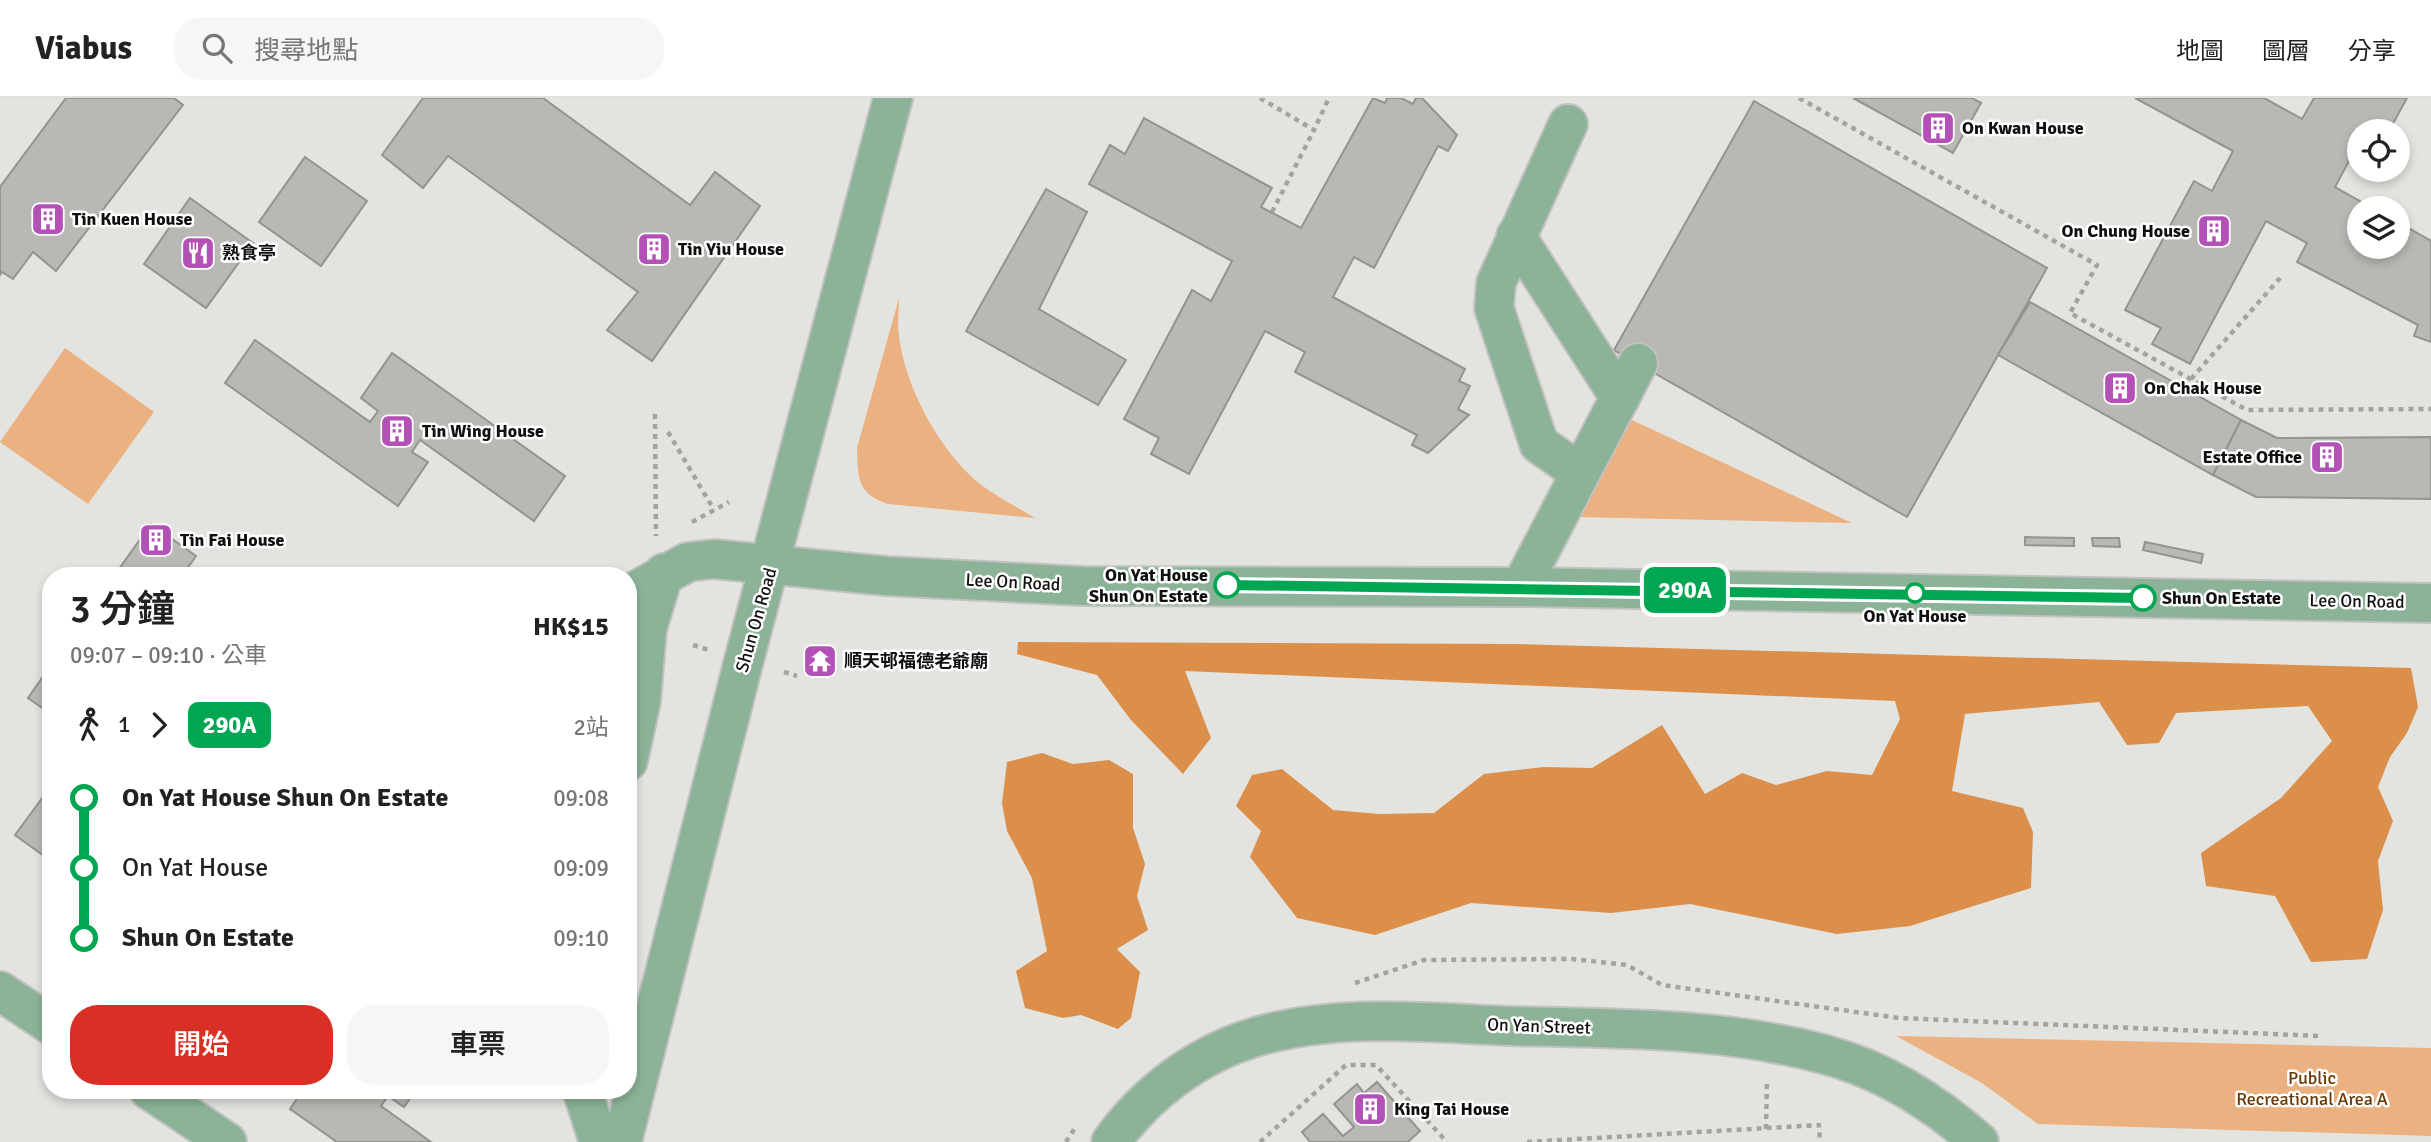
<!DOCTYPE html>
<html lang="zh-TW">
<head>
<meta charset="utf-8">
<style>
	body { margin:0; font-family:Signika,"Noto Sans TC",sans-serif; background:#f6f6f6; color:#222; height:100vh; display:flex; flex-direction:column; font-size:26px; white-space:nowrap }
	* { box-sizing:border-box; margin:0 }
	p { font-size:23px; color:#767676 }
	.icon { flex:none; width:38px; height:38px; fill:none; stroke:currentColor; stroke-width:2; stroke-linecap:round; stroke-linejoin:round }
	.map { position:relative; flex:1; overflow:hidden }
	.sheet { position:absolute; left:42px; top:469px; width:595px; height:532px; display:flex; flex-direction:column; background:#fff; border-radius:28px; box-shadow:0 4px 10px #0003 }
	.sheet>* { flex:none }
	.badge { padding:0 14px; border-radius:10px; font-size:24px; line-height:46px }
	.buttons { position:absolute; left:2347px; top:21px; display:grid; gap:14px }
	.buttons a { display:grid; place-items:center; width:63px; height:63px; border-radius:50%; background:#fff; box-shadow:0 4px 10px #0003; font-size:35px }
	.map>.badge { position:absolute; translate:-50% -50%; box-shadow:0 0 0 4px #fff }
	.legs { display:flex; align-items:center; gap:10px; height:77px; padding:0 28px; font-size:23px }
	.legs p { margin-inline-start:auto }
	.head { display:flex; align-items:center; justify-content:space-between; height:119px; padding:0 28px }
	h1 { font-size:38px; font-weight:600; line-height:52px }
	.action { display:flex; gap:14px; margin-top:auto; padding:14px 28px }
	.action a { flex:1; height:80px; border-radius:28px; background:#d93025; color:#fff; font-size:28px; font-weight:600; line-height:80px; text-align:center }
	.action a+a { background:#f6f6f6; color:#222 }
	ul { padding:0 28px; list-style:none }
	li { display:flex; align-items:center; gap:24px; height:70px; font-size:26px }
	li i { display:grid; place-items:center; width:10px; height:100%; margin:0 9px; background:currentColor }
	li i::after { content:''; width:18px; height:18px; margin:-9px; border:5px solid; border-radius:50%; background:#fff }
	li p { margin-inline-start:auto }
	li:first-child i { background:linear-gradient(#0000 50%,currentColor 0) }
	li:last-child i { background:linear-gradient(currentColor 50%,#0000 0) }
	header { display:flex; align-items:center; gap:42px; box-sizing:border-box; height:98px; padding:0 35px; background:#fff; border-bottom:2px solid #e0e0e0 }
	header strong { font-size:33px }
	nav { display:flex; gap:38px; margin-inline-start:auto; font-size:24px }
	.search { width:490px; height:63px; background:#f6f6f6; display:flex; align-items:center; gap:18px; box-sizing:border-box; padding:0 24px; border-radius:28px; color:#767676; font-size:26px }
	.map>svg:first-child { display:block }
	.green { fill:#ebb180 }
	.forest { fill:#db8f4a }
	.building { fill:#b9b8b4; stroke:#959390; stroke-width:2 }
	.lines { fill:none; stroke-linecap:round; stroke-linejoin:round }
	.minor-casing { stroke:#c1c2bf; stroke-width:42 }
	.path { stroke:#a3a4a1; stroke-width:4.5; stroke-dasharray:5 5; stroke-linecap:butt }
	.minor { stroke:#8cb398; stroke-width:38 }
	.line-1-casing { stroke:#fff; stroke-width:16 }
	.line-1 { stroke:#00a651; stroke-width:10 }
	.stop-1-dot { fill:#fff; stroke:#00a651; stroke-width:3.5 }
	.labels { text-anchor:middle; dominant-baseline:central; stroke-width:5; stroke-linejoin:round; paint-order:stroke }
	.poi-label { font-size:18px; font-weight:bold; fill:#10100f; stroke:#fff; text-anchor:start }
	.stop-label { font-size:18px; font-weight:bold; fill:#10100f; stroke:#fff; text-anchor:end }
	.street-label { font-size:18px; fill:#10100f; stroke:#fff }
	.park-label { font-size:18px; fill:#6a3800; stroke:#fff }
</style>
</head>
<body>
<header>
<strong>Viabus</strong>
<div class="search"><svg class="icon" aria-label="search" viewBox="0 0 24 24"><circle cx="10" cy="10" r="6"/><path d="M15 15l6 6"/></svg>搜尋地點</div>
<nav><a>地圖</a><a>圖層</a><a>分享</a></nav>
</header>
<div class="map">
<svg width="2431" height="1044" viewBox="0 0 2431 1044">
	<rect width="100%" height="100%" fill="#e3e4e0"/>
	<g class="green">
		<path d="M 899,200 C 899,213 897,226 899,238 C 905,289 940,354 980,386 C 997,399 1017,409 1035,420 L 888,406 C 857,396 858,380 857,350 Z"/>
		<polygon points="65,250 154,314 88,406 0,344"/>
		<polygon points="1632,322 1852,425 1578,419"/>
		<polygon points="1896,938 2431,950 2431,1038 2038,1026 1982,985"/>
	</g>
	<g class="forest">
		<polygon points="1018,544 1513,546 2411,570 2418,609 2407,635 2390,659 2378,689 2393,723 2378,763 2383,812 2367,861 2311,864 2275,798 2206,788 2201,755 2281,700 2332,643 2308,608 2176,615 2159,645 2127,647 2099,604 1965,616 1952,693 2023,710 2033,734 2031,790 1910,828 1837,836 1690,806 1611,815 1471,805 1375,837 1297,820 1250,759 1261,733 1236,708 1252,677 1282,671 1333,712 1380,716 1434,715 1484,676 1544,669 1592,670 1662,627 1705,696 1742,675 1776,687 1827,673 1872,677 1900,621 1895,603 1185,573 1211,640 1183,676 1131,622 1097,577 1017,556"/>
		<polygon points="1042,655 1073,666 1109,662 1133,676 1133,730 1145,766 1137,798 1148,832 1117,851 1140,874 1131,920 1118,931 1081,917 1063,920 1025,910 1016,873 1047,853 1032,780 1007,733 1002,705 1007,664"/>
	</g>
	<g class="building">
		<polygon points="66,0 174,0 183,7 56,173 33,154 13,181 2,174 0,177 0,89"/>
		<polygon points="423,0 543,0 690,107 715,74 760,108 652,263 607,232 638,194 448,58 423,90 382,57"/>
		<polygon points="1373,0 1385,5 1387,0 1401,0 1413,6 1416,0 1422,0 1457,37 1448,53 1438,48 1374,170 1354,159 1333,199 1465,271 1459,283 1470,288 1458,311 1469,317 1428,355 1412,347 1417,337 1295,274 1305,254 1265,233 1189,376 1151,356 1159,340 1124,321 1192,192 1211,203 1232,163 1089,86 1110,47 1125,56 1144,20 1272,90 1261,109 1301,130"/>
		<polygon points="1853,0 1972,0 1981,5 1953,55"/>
		<polygon points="2135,0 2264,0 2302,21 2314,0 2407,0 2389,33 2359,33 2359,52 2356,50 2335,89 2372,110 2359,110 2359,149 2398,149 2398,124 2431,143 2431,244 2414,238 2418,227 2297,164 2307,145 2266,123 2190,266 2152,246 2161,230 2125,212 2194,83 2212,93 2233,53"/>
		<polygon points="1754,3 2047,170 1907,419 1614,252"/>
		<polygon points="305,59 367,103 321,168 259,124"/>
		<polygon points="1046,91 1087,114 1039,211 1126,262 1098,307 966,233"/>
		<polygon points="190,100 253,145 206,210 144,166"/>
		<polygon points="2030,204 2241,322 2213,377 1998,257"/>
		<polygon points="255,242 370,324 378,313 361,300 392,255 565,378 534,423 420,342 412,354 428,364 398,408 225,285"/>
		<polygon points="2241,322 2277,340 2431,339 2431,401 2256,399 2213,377"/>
		<polygon points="151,426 196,458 182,478 114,478"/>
		<polygon points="2025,439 2074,440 2074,448 2025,447"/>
		<polygon points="2092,440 2119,440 2120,449 2093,448"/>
		<polygon points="2145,444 2203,456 2201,465 2143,452"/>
		<polygon points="51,567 51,616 28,600"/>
		<polygon points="51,688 51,763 15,737"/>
		<polygon points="1377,984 1420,1033 1408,1044 1310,1044 1302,1034 1323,1016 1343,1038 1354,1029 1334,1006 1357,986 1364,995"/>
		<polygon points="303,992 416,992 404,1009 388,998 381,1008 431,1044 337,1044 290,1011"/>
	</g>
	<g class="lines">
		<g class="minor-casing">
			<g id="minor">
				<polyline points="1568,26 1496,185 1494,210 1539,346 1579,374"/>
				<polyline points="1516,138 1620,300"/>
				<polyline points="1521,489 1638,265"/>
				<polyline points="628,497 688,464 714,461 886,478 1082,488 1521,489 2431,505"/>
				<polyline points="628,663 641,603 647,531 664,475"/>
				<polyline points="0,893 51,927"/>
				<polyline points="149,992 227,1044"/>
				<polyline points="582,992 599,1044"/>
				<polyline points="622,1044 744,562 893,0"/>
				<path d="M 1111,1044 C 1147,994 1199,955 1259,938 C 1341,915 1428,925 1512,928 C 1616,931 1722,929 1823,956 C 1881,971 1934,1004 1979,1044"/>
			</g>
		</g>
		<g class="path">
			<polyline points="1260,0 1314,32 1329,0"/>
			<polyline points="1799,0 2097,167 2070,215 2247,312 2431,311"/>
			<polyline points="1272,114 1314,32"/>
			<polyline points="2191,281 2280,180"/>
			<polyline points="655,316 656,438"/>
			<polyline points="668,334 714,412"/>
			<polyline points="692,424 729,404"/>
			<polyline points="693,547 709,552"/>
			<polyline points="784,574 797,578"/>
			<polyline points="1355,885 1424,862 1572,861 1627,867 1662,887 1899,920 2320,938"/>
			<polyline points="1766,1031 1767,982"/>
			<polyline points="1066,1044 1075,1030"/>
			<polyline points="1260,1044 1346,967 1376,967 1447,1044"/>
			<polyline points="1527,1044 1819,1027 1820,1044"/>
		</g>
		<use href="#minor" class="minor"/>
	</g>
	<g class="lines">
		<g class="line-1-casing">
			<polyline id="line-1" points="1227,487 2143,500"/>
		</g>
		<use href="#line-1" class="line-1"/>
	</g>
	<defs>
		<g id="building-square" transform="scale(1.75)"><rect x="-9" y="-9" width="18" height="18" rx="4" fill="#b451b7" stroke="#fff"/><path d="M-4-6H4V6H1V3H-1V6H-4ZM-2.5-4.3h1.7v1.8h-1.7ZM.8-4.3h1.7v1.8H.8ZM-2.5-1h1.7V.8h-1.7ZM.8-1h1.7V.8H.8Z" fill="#fff"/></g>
		<g id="restaurant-square" transform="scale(1.75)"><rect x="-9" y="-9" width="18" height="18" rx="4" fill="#b451b7" stroke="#fff"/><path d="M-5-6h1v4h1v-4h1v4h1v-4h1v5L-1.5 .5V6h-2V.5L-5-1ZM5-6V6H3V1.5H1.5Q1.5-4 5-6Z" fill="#fff"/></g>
		<g id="temple-square" transform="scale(1.75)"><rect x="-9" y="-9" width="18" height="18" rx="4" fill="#b451b7" stroke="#fff"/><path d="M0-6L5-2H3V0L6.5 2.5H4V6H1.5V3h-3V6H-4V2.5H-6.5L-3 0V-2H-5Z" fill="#fff"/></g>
	</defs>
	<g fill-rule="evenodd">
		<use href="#building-square" x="1938" y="30"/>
		<use href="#building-square" x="48" y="121"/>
		<use href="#building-square" x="2214" y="133"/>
		<use href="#building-square" x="654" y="151"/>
		<use href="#restaurant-square" x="198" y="155"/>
		<use href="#building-square" x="2120" y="290"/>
		<use href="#building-square" x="397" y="333"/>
		<use href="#building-square" x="2327" y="359"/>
		<use href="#building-square" x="156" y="442"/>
		<use href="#temple-square" x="820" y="563"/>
		<use href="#building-square" x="1370" y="1011"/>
	</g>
	<g class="stop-1-dot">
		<circle cx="1227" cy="487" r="12"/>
		<circle cx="1915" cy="495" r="9"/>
		<circle cx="2143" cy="500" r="12"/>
	</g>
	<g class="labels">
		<g class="poi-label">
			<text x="1962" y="30">On Kwan House</text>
			<text x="72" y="121">Tin Kuen House</text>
			<text x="2190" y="133" text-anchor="end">On Chung House</text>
			<text x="678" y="151">Tin Yiu House</text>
			<text x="222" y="155">熟食亭</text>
			<text x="2144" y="290">On Chak House</text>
			<text x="422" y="333">Tin Wing House</text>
			<text x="2302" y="359" text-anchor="end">Estate Office</text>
			<text x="180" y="442">Tin Fai House</text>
			<text x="844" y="563">順天邨福德老爺廟</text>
			<text x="1394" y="1011">King Tai House</text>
		</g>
		<g class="stop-label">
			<text x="1208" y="477">On Yat House<tspan x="1208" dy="21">Shun On Estate</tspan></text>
			<text x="2162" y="500" text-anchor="start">Shun On Estate</text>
			<text x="1915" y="518" text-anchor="middle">On Yat House</text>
		</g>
		<g class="street-label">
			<text transform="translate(1013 484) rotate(3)">Lee On Road</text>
			<text transform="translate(2357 503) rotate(1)">Lee On Road</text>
			<text transform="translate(756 522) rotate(-74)">Shun On Road</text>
			<text transform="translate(1539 928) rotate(2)">On Yan Street</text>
		</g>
		<g class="park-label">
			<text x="2312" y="980">Public<tspan x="2312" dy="21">Recreational Area A</tspan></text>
		</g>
	</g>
</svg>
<div class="buttons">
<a><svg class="icon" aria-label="locate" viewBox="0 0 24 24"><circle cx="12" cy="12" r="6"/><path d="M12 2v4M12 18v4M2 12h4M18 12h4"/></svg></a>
<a><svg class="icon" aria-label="layers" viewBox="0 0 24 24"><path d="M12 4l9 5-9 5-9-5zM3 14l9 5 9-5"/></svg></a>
</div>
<b class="badge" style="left:1685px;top:492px;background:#00a651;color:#fff">290A</b>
<section class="sheet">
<div class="head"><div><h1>3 分鐘</h1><p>09:07 – 09:10 · 公車</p></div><b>HK$15</b></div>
<div class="legs"><svg class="icon" aria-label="walk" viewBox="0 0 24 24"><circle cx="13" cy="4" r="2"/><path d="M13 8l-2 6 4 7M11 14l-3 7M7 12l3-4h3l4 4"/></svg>1<svg class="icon" aria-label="forward" viewBox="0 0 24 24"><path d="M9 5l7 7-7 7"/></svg><b class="badge" style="background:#00a651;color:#fff">290A</b><p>2站</p></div>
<ul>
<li><i style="color:#00a651"></i><b>On Yat House Shun On Estate</b><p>09:08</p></li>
<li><i style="color:#00a651"></i><span>On Yat House</span><p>09:09</p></li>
<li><i style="color:#00a651"></i><b>Shun On Estate</b><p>09:10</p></li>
</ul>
<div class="action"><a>開始</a><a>車票</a></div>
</section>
</div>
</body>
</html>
